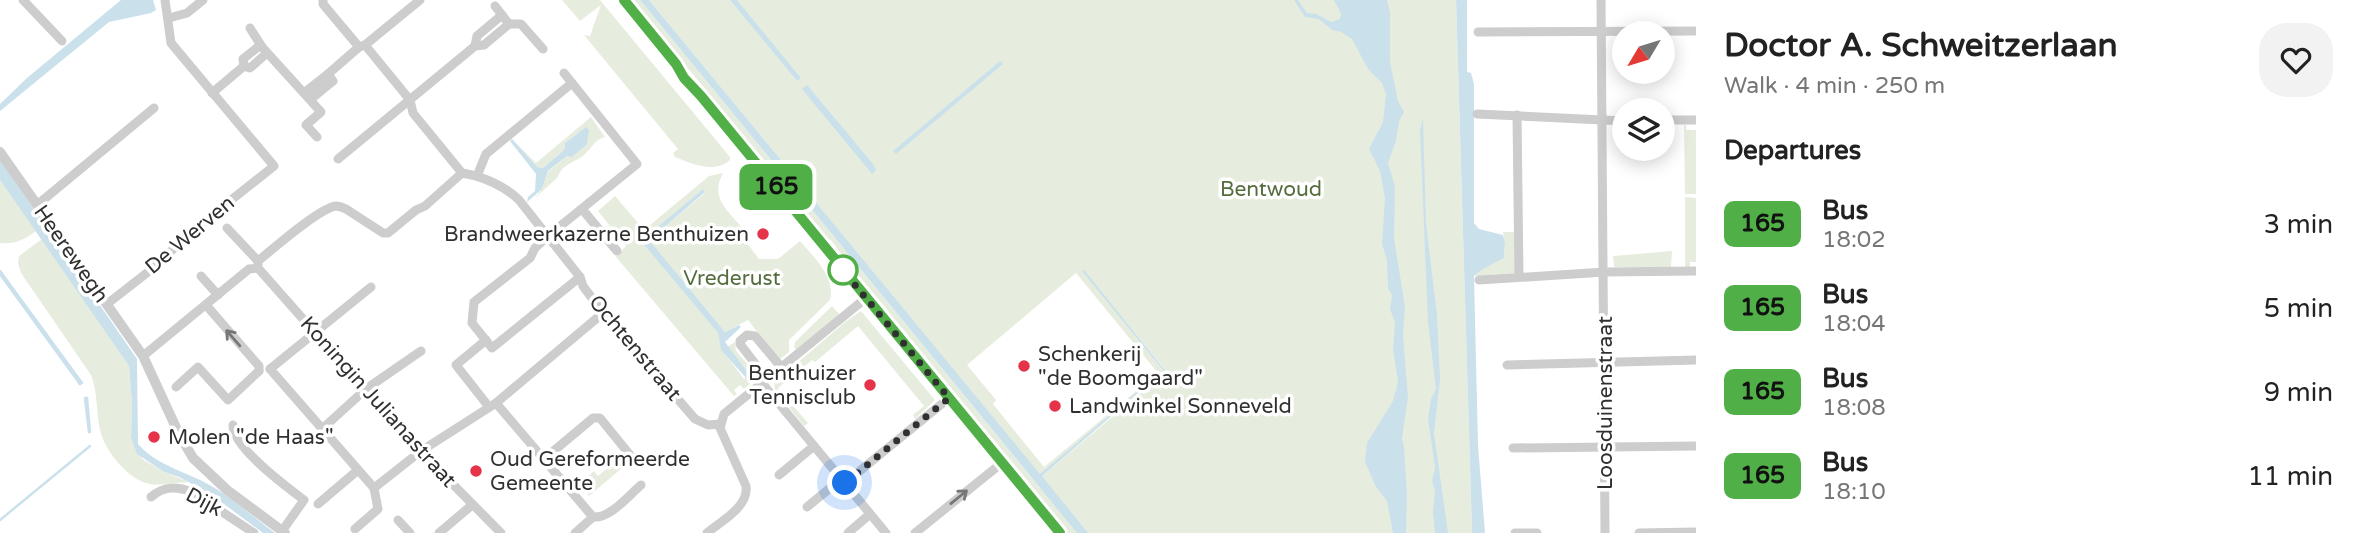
<!DOCTYPE html>
<html lang="en">
<head>
<meta charset="utf-8">
<style>
	body { margin:0; font-family:"Varela Round",sans-serif; background:#f2f2f2; color:#222; height:100vh; display:flex; flex-direction:column; font-size:26px; white-space:nowrap }
	* { box-sizing:border-box; margin:0 }
	p { font-size:23px; color:#767676 }
	.icon { flex:none; width:38px; height:38px; fill:none; stroke:currentColor; stroke-width:2; stroke-linecap:round; stroke-linejoin:round }
	.map { position:relative; flex:1; overflow:hidden }
	.side { display:flex; flex-direction:column; background:#fff; width:665px }
	.side>* { flex:none }
	.badge { padding:0 14px; border-radius:10px; font-size:24px; line-height:46px }
	.needle { width:46px; rotate:232deg }
	.fabs { position:absolute; left:1612px; top:21px; display:grid; gap:14px }
	.fabs a { display:grid; place-items:center; width:63px; height:63px; border-radius:50%; background:#fff; box-shadow:0 4px 18px #0003; font-size:35px }
	.you { position:absolute; width:35px; height:35px; margin:-18px; border:5px solid #fff; border-radius:50%; background:#1a73e8; box-shadow:0 0 0 10px #1a73e833 }
	.map>.badge { position:absolute; translate:-50% -50%; box-shadow:0 0 0 4px #fff }
	h2 { padding:0 28px; font-size:26px; line-height:63px }
	.round { display:grid; place-items:center; flex:none; width:74px; height:74px; border-radius:28px; background:#f2f2f2 }
	.summary { display:flex; align-items:center; justify-content:space-between; height:119px; padding:0 28px }
	h1 { font-size:33px; font-weight:700; line-height:52px }
	ul { padding:0; list-style:none }
	li { display:flex; align-items:center; gap:21px; height:84px; padding:0 28px }
	li div { flex:1 }
	li b { display:block; font-size:26px }
	li em { font-style:normal }
	li .badge { min-width:77px; font-weight:700; text-align:center }
	main { display:flex; flex:1; min-height:0 }
	.map>svg:first-child { display:block }
	.green { fill:#e7edde; fill-rule:evenodd }
	.water { fill:#cae1ec }
	.lines { fill:none; stroke-linecap:round; stroke-linejoin:round }
	.stream { stroke:#cae1ec; stroke-width:2.5 }
	.minor { stroke:#cdcdcd; stroke-width:9 }
	.tertiary { stroke:#cdcdcd; stroke-width:10 }
	.secondary { stroke:#bababa; stroke-width:12 }
	.oneway { stroke:#777 }
	.line-casing { stroke:#fff; stroke-width:16 }
	.line { stroke:#50af46; stroke-width:10 }
	.walk { stroke:#303030; stroke-width:7; stroke-dasharray:0 12.6 }
	.poi-dot { fill:#e5344a; stroke:#fff; stroke-width:2.5 }
	.stop-dot { fill:#fff; stroke:#50af46; stroke-width:3.5 }
	.labels { text-anchor:middle; dominant-baseline:central; stroke-width:7; stroke-linejoin:round; paint-order:stroke }
	.park-label { font-size:21px; fill:#556c3d; stroke:#fff }
	.poi-label { font-size:21px; fill:#303030; stroke:#fff; text-anchor:start }
	.street-label { font-size:21px; fill:#303030; stroke:#fff }
</style>
</head>
<body>
<main>
<div class="map">
<svg width="1696" height="533" viewBox="0 0 1696 533">
	<rect width="100%" height="100%" fill="#fff"/>
	<g class="green">
		<path d="M 562,0 L 600,0 L 730,157 L 730,160 C 714,174 693,164 675,157 L 673,153 L 678,149 L 584,35 L 590,36 L 601,5 L 580,21 Z"/>
		<path d="M 630,0 L 640,0 L 1040,488 L 1042,476 L 1163,374 L 1164,368 L 1083,270 L 1163,370 L 1040,475 L 649,0 L 1456,0 L 1472,533 L 1065,533 L 862,283 L 831,240 L 826,243 L 696,78 ZM 1076,273 L 1158,373 L 1044,467 L 993,404 L 996,400 L 967,365 Z"/>
		<path d="M 591,117 L 605,137 C 594,140 592,148 584,155 C 574,163 562,164 558,177 L 534,199 L 542,189 L 548,172 L 567,156 L 586,127 L 565,143 L 564,150 L 543,168 L 537,167 L 512,139 L 536,163 Z"/>
		<polygon points="1684,125 1686,125 1686,130 1696,130 1696,194 1685,194"/>
		<path d="M 723,173 C 709,199 729,211 744,230 L 740,234 L 759,259 L 778,259 L 800,241 C 814,257 836,278 830,300 L 789,340 L 789,352 L 779,360 L 748,320 L 725,332 L 648,240 L 705,193 L 703,189 L 642,241 L 718,333 L 722,350 L 744,379 L 748,373 L 727,347 L 735,342 L 736,351 L 756,374 L 756,379 L 744,389 L 740,385 L 734,390 L 737,394 L 734,396 L 616,257 L 626,246 L 598,211 L 615,196 L 644,230 L 709,176 Z"/>
		<path d="M 0,180 L 36,231 C 24,240 16,244 0,243 Z"/>
		<polygon points="1685,197 1696,198 1696,262 1690,262 1690,268 1685,268"/>
		<polygon points="1503,232 1515,232 1515,273 1474,276 1480,270 1504,258 1505,242"/>
		<path d="M 42,239 L 129,366 L 132,405 L 131,437 L 142,459 L 164,472 L 189,482 C 176,482 163,486 150,484 C 129,481 104,450 100,430 C 96,411 98,393 91,375 L 21,273 L 18,263 L 19,256 Z"/>
		<polygon points="1672,251 1671,267 1614,267 1613,256"/>
		<polygon points="832,306 839,314 797,351 794,347 795,342"/>
		<polygon points="861,311 935,400 915,419 913,415 924,406 858,326 815,362 812,360 778,388 808,423 804,426 775,390 774,383 780,377 783,379 789,374 788,371 845,322"/>
		<polygon points="613,452 624,465 622,468 589,496 585,491 592,483 587,477 594,471 598,476 611,465 607,457"/>
	</g>
	<g class="water">
		<polygon points="121,0 153,0 156,10 151,13 109,22 0,111 0,104 27,78"/>
		<polygon points="640,0 649,0 1040,474 1163,370 1082,271 1084,270 1165,370 1042,476 1088,533 1077,533"/>
		<polygon points="730,0 737,0 801,78 797,81"/>
		<polygon points="1294,0 1298,0 1307,13 1316,14 1331,22 1340,19 1341,14 1334,0 1387,0 1390,12 1390,62 1398,101 1404,112 1399,122 1396,141 1388,163 1395,187 1394,238 1405,307 1403,335 1408,397 1402,439 1404,446 1407,494 1406,533 1393,533 1387,501 1376,487 1365,462 1367,443 1393,401 1398,382 1393,349 1395,323 1390,309 1392,295 1388,288 1387,260 1382,244 1385,198 1380,171 1369,149 1383,122 1386,94 1382,83 1368,69 1352,39 1341,32 1332,30 1319,19 1305,17"/>
		<polygon points="1456,0 1467,0 1467,72 1471,73 1474,84 1474,223 1479,229 1503,235 1505,242 1504,258 1481,270 1474,276 1478,445 1485,533 1472,533"/>
		<polygon points="1000,61 1003,64 896,154 893,151"/>
		<polygon points="807,85 873,164 876,170 872,174 802,89"/>
		<polygon points="1423,118 1426,224 1437,314 1440,380 1434,433 1448,533 1435,533 1433,512 1435,492 1432,481 1435,467 1428,419 1431,399 1436,389 1428,322 1420,130"/>
		<polygon points="586,127 589,130 587,144 572,157 567,156 548,171 542,189 527,202 528,197 535,191 536,174 510,141 512,139 537,167 543,168 564,150 565,143"/>
		<path d="M 0,160 L 137,359 L 138,444 C 159,468 193,473 218,490 C 238,503 256,519 275,533 L 263,533 L 209,493 L 179,477 L 164,472 L 137,454 L 131,437 L 132,405 L 129,366 L 0,180 Z"/>
		<polygon points="703,189 705,192 649,240 725,332 739,325 741,327 725,342 748,373 747,379 721,350 718,333 641,241"/>
	</g>
	<g class="lines">
		<g class="stream">
			<polyline points="0,271 82,383 80,384"/>
			<polyline points="0,274 80,384"/>
			<polygon points="85,398 87,398 90,432 89,432"/>
			<polyline points="0,520 90,446"/>
		</g>
		<g class="minor">
			<polyline points="23,0 62,41"/>
			<polyline points="323,0 323,4 359,47 365,45 410,100 413,113 462,173"/>
			<polyline points="1601,0 1605,533"/>
			<polyline points="495,6 502,15"/>
			<polyline points="169,18 187,13 203,0"/>
			<polyline points="250,28 262,47"/>
			<polyline points="1478,32 1696,31"/>
			<polyline points="365,45 420,0"/>
			<polyline points="475,46 477,36 502,15 509,24"/>
			<polyline points="244,66 243,59 258,47 262,47 321,112 306,125 317,137"/>
			<polyline points="564,73 637,164 548,236 535,248 530,258 474,302 472,323 492,348 580,277"/>
			<polyline points="328,74 359,47"/>
			<polyline points="305,92 328,74 333,81 311,99"/>
			<polyline points="212,93 244,66 250,68 267,53"/>
			<polyline points="1477,114 1624,121"/>
			<polyline points="1517,115 1519,277"/>
			<polyline points="1662,120 1696,120"/>
			<polyline points="338,159 475,46 484,45 509,24 521,24 543,49"/>
			<polyline points="477,176 486,154 572,83"/>
			<polyline points="37,205 154,108"/>
			<polyline points="582,209 617,251"/>
			<polyline points="227,228 258,261"/>
			<polyline points="258,268 416,447 501,533"/>
			<polyline points="201,276 218,295"/>
			<polyline points="1479,280 1605,272 1696,271"/>
			<polyline points="107,304 148,272 201,224 274,166 171,43 165,0"/>
			<polyline points="206,305 259,366 259,371"/>
			<polyline points="486,340 456,365 489,407"/>
			<path d="M 143,356 L 249,269 L 258,268 L 258,261 C 273,249 319,208 336,206 C 340,206 342,207 346,209 L 383,233 L 388,233 L 416,210 L 425,206 L 462,173 C 482,176 505,186 519,200 L 580,277 L 583,286 L 603,313 L 695,419 L 708,425 L 720,424"/>
			<polyline points="1507,365 1696,360"/>
			<polyline points="270,369 374,488 378,509 355,529"/>
			<polyline points="270,369 371,287"/>
			<polyline points="767,379 740,344 740,341 747,335 755,336 781,367"/>
			<polyline points="762,383 886,533"/>
			<polyline points="176,387 198,367 228,400 259,371"/>
			<polyline points="496,403 593,517"/>
			<path d="M 233,425 C 232,447 287,487 304,500 L 282,531"/>
			<polyline points="322,429 366,389 421,351"/>
			<polyline points="1513,448 1696,446"/>
			<polyline points="544,459 593,418 600,418 630,455"/>
			<polyline points="779,475 814,446"/>
			<polyline points="845,483 949,398"/>
			<polyline points="374,488 421,451 496,403 603,313"/>
			<path d="M 151,497 C 164,486 176,486 192,492 L 254,533"/>
			<polyline points="318,504 358,470"/>
			<polyline points="807,507 841,479"/>
			<polyline points="398,520 410,533"/>
			<polyline points="439,533 472,505"/>
			<path d="M 575,533 L 593,517 C 610,519 629,495 641,485"/>
			<path d="M 707,533 C 721,521 749,507 746,486 L 720,428 L 724,414 L 866,298"/>
			<polyline points="848,533 870,514"/>
			<polyline points="915,533 1003,462"/>
			<polyline points="1515,533 1537,533"/>
			<polyline points="1639,533 1696,532"/>
		</g>
		<polyline class="tertiary" points="0,152 143,356 179,434 193,458 227,490 285,533"/>
		<polyline class="secondary" points="624,0 675,64 684,78 701,96 1060,533"/>
	</g>
	<defs><path id="oneway-shaft" d="M-6 0H5M1.5-3L5.5 0L1.5 3" fill="none" stroke-width="1.6" stroke-linecap="round" stroke-linejoin="round" transform="scale(1.75)"/></defs>
	<g class="oneway">
		<use href="#oneway-shaft" transform="translate(233 338) rotate(-131)"/>
		<use href="#oneway-shaft" transform="translate(959 497) rotate(-39)"/>
	</g>
	<g class="lines">
		<g class="line-casing">
			<polyline id="line" points="624,0 676,64 684,78 701,96 1060,533"/>
		</g>
		<use href="#line" class="line"/>
		<polyline class="walk" points="843,270 841,268 949,398 845,483"/>
	</g>
	<g class="poi-dot">
		<circle cx="763" cy="234" r="7"/>
		<circle cx="1024" cy="366" r="7"/>
		<circle cx="870" cy="385" r="7"/>
		<circle cx="1055" cy="406" r="7"/>
		<circle cx="154" cy="437" r="7"/>
		<circle cx="476" cy="471" r="7"/>
	</g>
	<circle class="stop-dot" cx="843" cy="270" r="14"/>
	<g class="labels">
		<g class="park-label">
			<text x="1271" y="189">Bentwoud</text>
			<text x="732" y="278">Vrederust</text>
		</g>
		<g class="poi-label">
			<text x="749" y="234" text-anchor="end">Brandweerkazerne Benthuizen</text>
			<text x="1038" y="354">Schenkerij<tspan x="1038" dy="24">"de Boomgaard"</tspan></text>
			<text x="856" y="373" text-anchor="end">Benthuizer<tspan x="856" dy="24">Tennisclub</tspan></text>
			<text x="1069" y="406">Landwinkel Sonneveld</text>
			<text x="168" y="437">Molen "de Haas"</text>
			<text x="490" y="459">Oud Gereformeerde<tspan x="490" dy="24">Gemeente</tspan></text>
		</g>
		<g class="street-label">
			<text transform="translate(190 235) rotate(-40)">De Werven</text>
			<text transform="translate(71 254) rotate(55)">Heerewegh</text>
			<text transform="translate(635 348) rotate(50)">Ochtenstraat</text>
			<text transform="translate(378 402) rotate(48)">Koningin Julianastraat</text>
			<text transform="translate(1605 403) rotate(-90)">Loosduinenstraat</text>
			<text transform="translate(204 502) rotate(28)">Dijk</text>
		</g>
	</g>
</svg>
<div class="fabs">
<a><svg class="needle" viewBox="-14 -14 28 28"><path d="M0-13l5 13h-10z" fill="#e53935"/><path d="M0 13l5-13h-10z" fill="#767676"/></svg></a>
<a><svg class="icon" aria-label="layers" viewBox="0 0 24 24"><path d="M12 4l9 5-9 5-9-5zM3 14l9 5 9-5"/></svg></a>
</div>
<div class="you" style="left:845px;top:483px"></div>
<b class="badge" style="left:776px;top:187px;background:#50af46;color:#111">165</b>
</div>
<section class="side">
<div class="summary"><div><h1>Doctor A. Schweitzerlaan</h1><p>Walk · 4 min · 250 m</p></div><a class="round"><svg class="icon" aria-label="heart" viewBox="0 0 24 24"><path d="M12 20l-8-8c-3-5 5-10 8-4 3-6 11-1 8 4z"/></svg></a></div>
<h2>Departures</h2>
<ul>
<li><span class="badge" style="background:#50af46;color:#111">165</span><div><b>Bus</b><p>18:02</p></div><em>3 min</em></li>
<li><span class="badge" style="background:#50af46;color:#111">165</span><div><b>Bus</b><p>18:04</p></div><em>5 min</em></li>
<li><span class="badge" style="background:#50af46;color:#111">165</span><div><b>Bus</b><p>18:08</p></div><em>9 min</em></li>
<li><span class="badge" style="background:#50af46;color:#111">165</span><div><b>Bus</b><p>18:10</p></div><em>11 min</em></li>
</ul>
</section>
</main>
</body>
</html>
